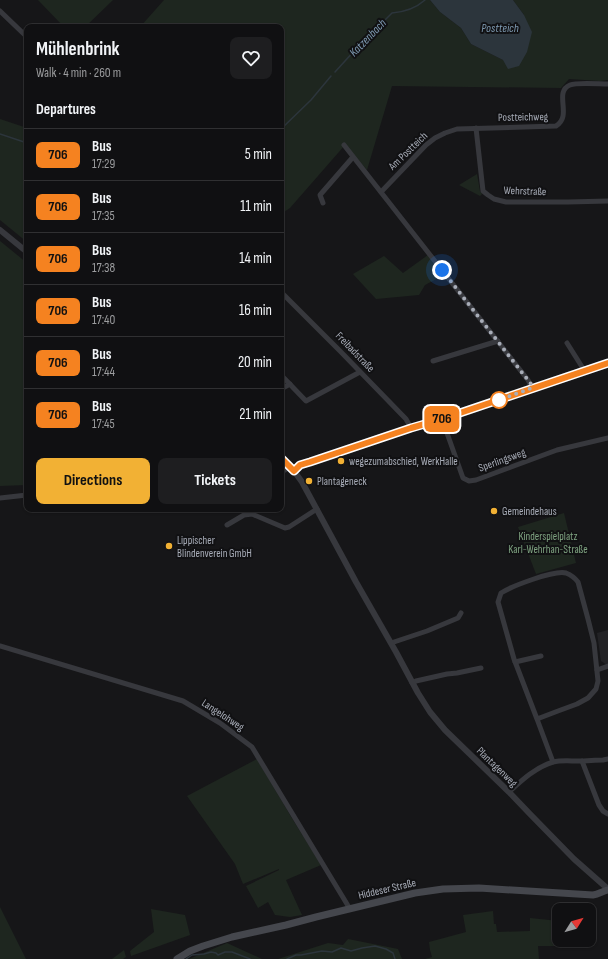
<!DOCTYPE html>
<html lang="en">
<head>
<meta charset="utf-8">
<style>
	body { margin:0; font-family:"Sofia Sans Condensed",sans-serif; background:#1e1e20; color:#f1f3f6; height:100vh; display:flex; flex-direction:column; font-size:15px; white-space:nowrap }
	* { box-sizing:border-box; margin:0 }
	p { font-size:13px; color:#9c9d9f }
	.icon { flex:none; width:22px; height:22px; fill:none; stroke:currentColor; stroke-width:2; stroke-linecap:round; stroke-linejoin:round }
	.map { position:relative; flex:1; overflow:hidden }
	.panel { position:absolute; left:24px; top:24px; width:260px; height:488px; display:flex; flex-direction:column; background:#101012; border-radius:8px; box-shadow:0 1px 3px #0004,0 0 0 1px #303032 }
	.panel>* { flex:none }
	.badge { padding:0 8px; border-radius:6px; font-size:14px; line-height:26px }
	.needle { width:26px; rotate:53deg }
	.tools { position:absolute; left:552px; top:903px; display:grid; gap:8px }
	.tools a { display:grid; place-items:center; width:44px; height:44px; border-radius:8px; background:#101012; box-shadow:0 1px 3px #0004,0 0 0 1px #303032; font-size:20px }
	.you { position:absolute; width:20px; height:20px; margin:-10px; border:3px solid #fff; border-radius:50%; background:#1a73e8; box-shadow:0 0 0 6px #1a73e833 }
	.map>.badge { position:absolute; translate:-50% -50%; box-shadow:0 0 0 2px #fff }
	h2 { padding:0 12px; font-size:15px; line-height:36px }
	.round { display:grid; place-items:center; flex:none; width:42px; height:42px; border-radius:8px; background:#1e1e20 }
	.summary { display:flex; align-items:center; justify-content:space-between; height:68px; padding:0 12px }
	h1 { font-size:19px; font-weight:700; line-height:30px }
	.primary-button { display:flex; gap:8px; margin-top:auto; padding:8px 12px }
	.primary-button a { flex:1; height:46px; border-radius:8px; background:#f2b134; color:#111; font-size:16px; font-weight:700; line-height:46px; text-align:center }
	.primary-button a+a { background:#1e1e20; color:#f1f3f6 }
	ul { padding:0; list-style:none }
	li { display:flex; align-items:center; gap:12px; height:52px; padding:0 12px; border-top:1px solid #303032 }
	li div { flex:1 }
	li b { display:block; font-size:15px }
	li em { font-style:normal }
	li .badge { min-width:44px; font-weight:700; text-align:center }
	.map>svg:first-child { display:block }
	.built { fill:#222225 }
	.green { fill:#1e261f }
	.water { fill:#2c353c }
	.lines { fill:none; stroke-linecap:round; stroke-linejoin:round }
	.stream { stroke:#2c353c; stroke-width:1.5 }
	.minor { stroke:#37383d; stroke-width:5 }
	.tertiary { stroke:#37383d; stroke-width:6 }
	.secondary { stroke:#45474d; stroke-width:7 }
	.line-casing { stroke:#fff; stroke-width:9 }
	.line { stroke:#f58220; stroke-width:6 }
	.walk { stroke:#a8adb8; stroke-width:4; stroke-dasharray:0 7.2 }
	.stop-dot { fill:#fff; stroke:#f58220; stroke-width:2 }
	.poi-dot { fill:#f2b134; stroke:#111113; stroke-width:1.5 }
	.labels { text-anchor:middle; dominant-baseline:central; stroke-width:4; stroke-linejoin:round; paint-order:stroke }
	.street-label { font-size:11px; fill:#a8adb8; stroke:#111113 }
	.poi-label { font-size:11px; fill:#a8adb8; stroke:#111113; text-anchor:start }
	.park-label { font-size:11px; fill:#7fa381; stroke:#111113 }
	.water-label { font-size:12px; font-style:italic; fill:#7f9bb3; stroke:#111113 }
</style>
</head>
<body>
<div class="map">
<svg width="608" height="959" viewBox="0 0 608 959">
	<rect width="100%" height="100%" fill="#161618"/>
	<polygon class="built" points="608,630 608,665 607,665 601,661 597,633"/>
	<g class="green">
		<polygon points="38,0 113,0 85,27 64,27"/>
		<polygon points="164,0 430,0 440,12 461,28 471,44 503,60 524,15 513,0 608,0 608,80 600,81 569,79 561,88 392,86 367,170 345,145 290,208 281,214 281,27 140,27"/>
		<polygon points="0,119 27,128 27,242 0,220"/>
		<polygon points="477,174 480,191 482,194 480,196 459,185"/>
		<polygon points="0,241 27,263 27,485 0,486"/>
		<polygon points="428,255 444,275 425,285 419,295 376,299 353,274 384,256 403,273"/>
		<polygon points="564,513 576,563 536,574 518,527"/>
		<polygon points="257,759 290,815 321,865 286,880 302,915 290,917 275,915 268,902 258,908 246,886 279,870 279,869 243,884 235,864 187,796"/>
		<polygon points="0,907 26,959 0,959"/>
		<polygon points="151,909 185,915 190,935 131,956 130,951 154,932"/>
		<polygon points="493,911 494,924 496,924 497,932 530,931 530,918 559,921 559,940 560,940 561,946 538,946 539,959 425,959 432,957 430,950 429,942 466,932 463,915"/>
		<polygon points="348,939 398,949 402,959 278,959 328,943 343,945"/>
		<polygon points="227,943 262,959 189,959"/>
		<polygon points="124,950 126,957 123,959 112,959"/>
	</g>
	<polygon class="water" points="430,0 513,0 524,15 532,32 527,52 519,66 508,69 503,60 471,44 461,28 440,12"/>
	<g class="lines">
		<g class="stream">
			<path d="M 335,72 L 355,50 L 392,13 C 405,12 415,9 425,0"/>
			<polyline points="281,129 311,100 331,76"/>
			<polyline points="0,134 27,143"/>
			<polyline points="186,959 192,955 204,954 211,952 216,953 218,955 225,952 232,952 250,959"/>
			<polyline points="287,959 296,955 301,955 322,951 332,952 341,948 351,951 362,948 375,946 386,949 393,953 395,959"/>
		</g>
		<g class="minor">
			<polyline points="0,11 27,37"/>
			<polyline points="476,128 483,191 488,195 494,199 506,202 568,202 608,201"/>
			<polyline points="344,145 528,380 532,388"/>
			<path d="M 381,192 L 426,145 L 435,138 L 445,133 L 457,129 L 556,126 C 573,116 553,92 570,85 C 577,82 599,84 608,84"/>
			<polyline points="323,203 320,195 353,157"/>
			<polyline points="281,292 340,351 406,419 411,428"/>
			<polyline points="567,343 584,370"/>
			<polyline points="433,361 498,341"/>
			<polyline points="281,375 306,401 360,372"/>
			<polyline points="281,389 290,384"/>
			<polyline points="442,419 463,478 469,481 476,480 557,450 608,438"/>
			<polyline points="281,471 285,470 289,466"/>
			<polyline points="294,471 300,465 310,462 411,428 442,419 608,363"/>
			<polyline points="0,498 27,495"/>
			<polyline points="227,525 244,515 252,514 285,528 289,527 317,509"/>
			<polyline points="391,643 427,631 458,618 461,613"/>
			<polyline points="0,646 183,701 220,723 252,747 350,909"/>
			<polyline points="515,662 541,656"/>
			<polyline points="597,670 608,666"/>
			<polyline points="412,683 416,681 447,674 457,673 481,668"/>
			<path d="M 537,719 L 514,659 L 498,602 L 501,593 C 512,586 554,570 566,573 C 571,575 575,578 578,582 L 588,619 L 594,643 L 598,681 L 596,689 L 588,698 L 577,704 L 558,711 L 537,719 L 553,762"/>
			<polyline points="582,761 599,805 603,811 608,814"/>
			<path d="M 509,792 C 522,780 536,767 553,762 C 561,760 570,761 578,761 C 587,761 595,760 603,760 L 608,759"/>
		</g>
		<g class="tertiary">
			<polyline points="0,230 27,252"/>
			<polyline points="281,458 294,471 302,482 356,582 396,652 418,693 430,712 445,730 509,792 530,814 574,859 608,889"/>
		</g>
		<path class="secondary" d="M 177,959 L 190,951 L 203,946 L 232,937 L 286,925 L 316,917 L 415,893 L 443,889 L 479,888 L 593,895 C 599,894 603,891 608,890"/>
	</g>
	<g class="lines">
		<g class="line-casing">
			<polyline id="line" points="281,458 294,471 300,465 310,462 411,428 442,419 608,363"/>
		</g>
		<use href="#line" class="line"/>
		<polyline class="walk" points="442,270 531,384 532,388 499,400"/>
	</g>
	<circle class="stop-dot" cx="499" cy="400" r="8"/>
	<g class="poi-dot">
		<circle cx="341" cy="461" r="4"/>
		<circle cx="309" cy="481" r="4"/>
		<circle cx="494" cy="511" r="4"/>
		<circle cx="169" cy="546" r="4"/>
	</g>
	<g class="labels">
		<g class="street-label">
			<text transform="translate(523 117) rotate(-1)">Postteichweg</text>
			<text transform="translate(408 151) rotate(-44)">Am Postteich</text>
			<text transform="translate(525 191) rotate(2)">Wehrstraße</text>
			<text transform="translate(355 352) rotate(46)">Freibadstraße</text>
			<text transform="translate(502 460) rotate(-20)">Sperlingsweg</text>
			<text transform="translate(223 715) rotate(33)">Langelohweg</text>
			<text transform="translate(497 767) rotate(44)">Plantagenweg</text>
			<text transform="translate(387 889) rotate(-13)">Hiddeser Straße</text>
		</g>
		<g class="poi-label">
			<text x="349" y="461">wegezumabschied, WerkHalle</text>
			<text x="317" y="481">Plantageneck</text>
			<text x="502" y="511">Gemeindehaus</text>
			<text x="177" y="540">Lippischer<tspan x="177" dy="13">Blindenverein GmbH</tspan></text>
		</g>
		<g class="park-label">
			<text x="548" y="536">Kinderspielplatz<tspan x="548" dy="13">Karl-Wehrhan-Straße</tspan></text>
		</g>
		<g class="water-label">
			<text x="500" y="28">Postteich</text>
			<text transform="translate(368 38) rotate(-46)">Katzenbach</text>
		</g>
	</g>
</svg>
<div class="tools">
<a><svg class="needle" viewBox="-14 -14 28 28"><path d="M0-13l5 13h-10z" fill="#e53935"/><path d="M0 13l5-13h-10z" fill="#9c9d9f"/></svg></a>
</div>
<div class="you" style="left:442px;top:270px"></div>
<b class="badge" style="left:442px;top:419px;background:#f58220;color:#111">706</b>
<section class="panel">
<div class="summary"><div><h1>Mühlenbrink</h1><p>Walk · 4 min · 260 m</p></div><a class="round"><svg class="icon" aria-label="heart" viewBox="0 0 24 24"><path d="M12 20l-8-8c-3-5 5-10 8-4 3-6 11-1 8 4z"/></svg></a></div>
<h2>Departures</h2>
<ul>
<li><span class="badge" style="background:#f58220;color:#111">706</span><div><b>Bus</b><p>17:29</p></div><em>5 min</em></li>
<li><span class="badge" style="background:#f58220;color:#111">706</span><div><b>Bus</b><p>17:35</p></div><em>11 min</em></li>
<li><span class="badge" style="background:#f58220;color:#111">706</span><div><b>Bus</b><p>17:38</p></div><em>14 min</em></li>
<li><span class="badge" style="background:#f58220;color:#111">706</span><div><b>Bus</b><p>17:40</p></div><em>16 min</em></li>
<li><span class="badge" style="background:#f58220;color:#111">706</span><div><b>Bus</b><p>17:44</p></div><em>20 min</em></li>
<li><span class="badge" style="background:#f58220;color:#111">706</span><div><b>Bus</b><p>17:45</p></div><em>21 min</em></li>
</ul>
<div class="primary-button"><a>Directions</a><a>Tickets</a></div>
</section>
</div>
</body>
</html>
